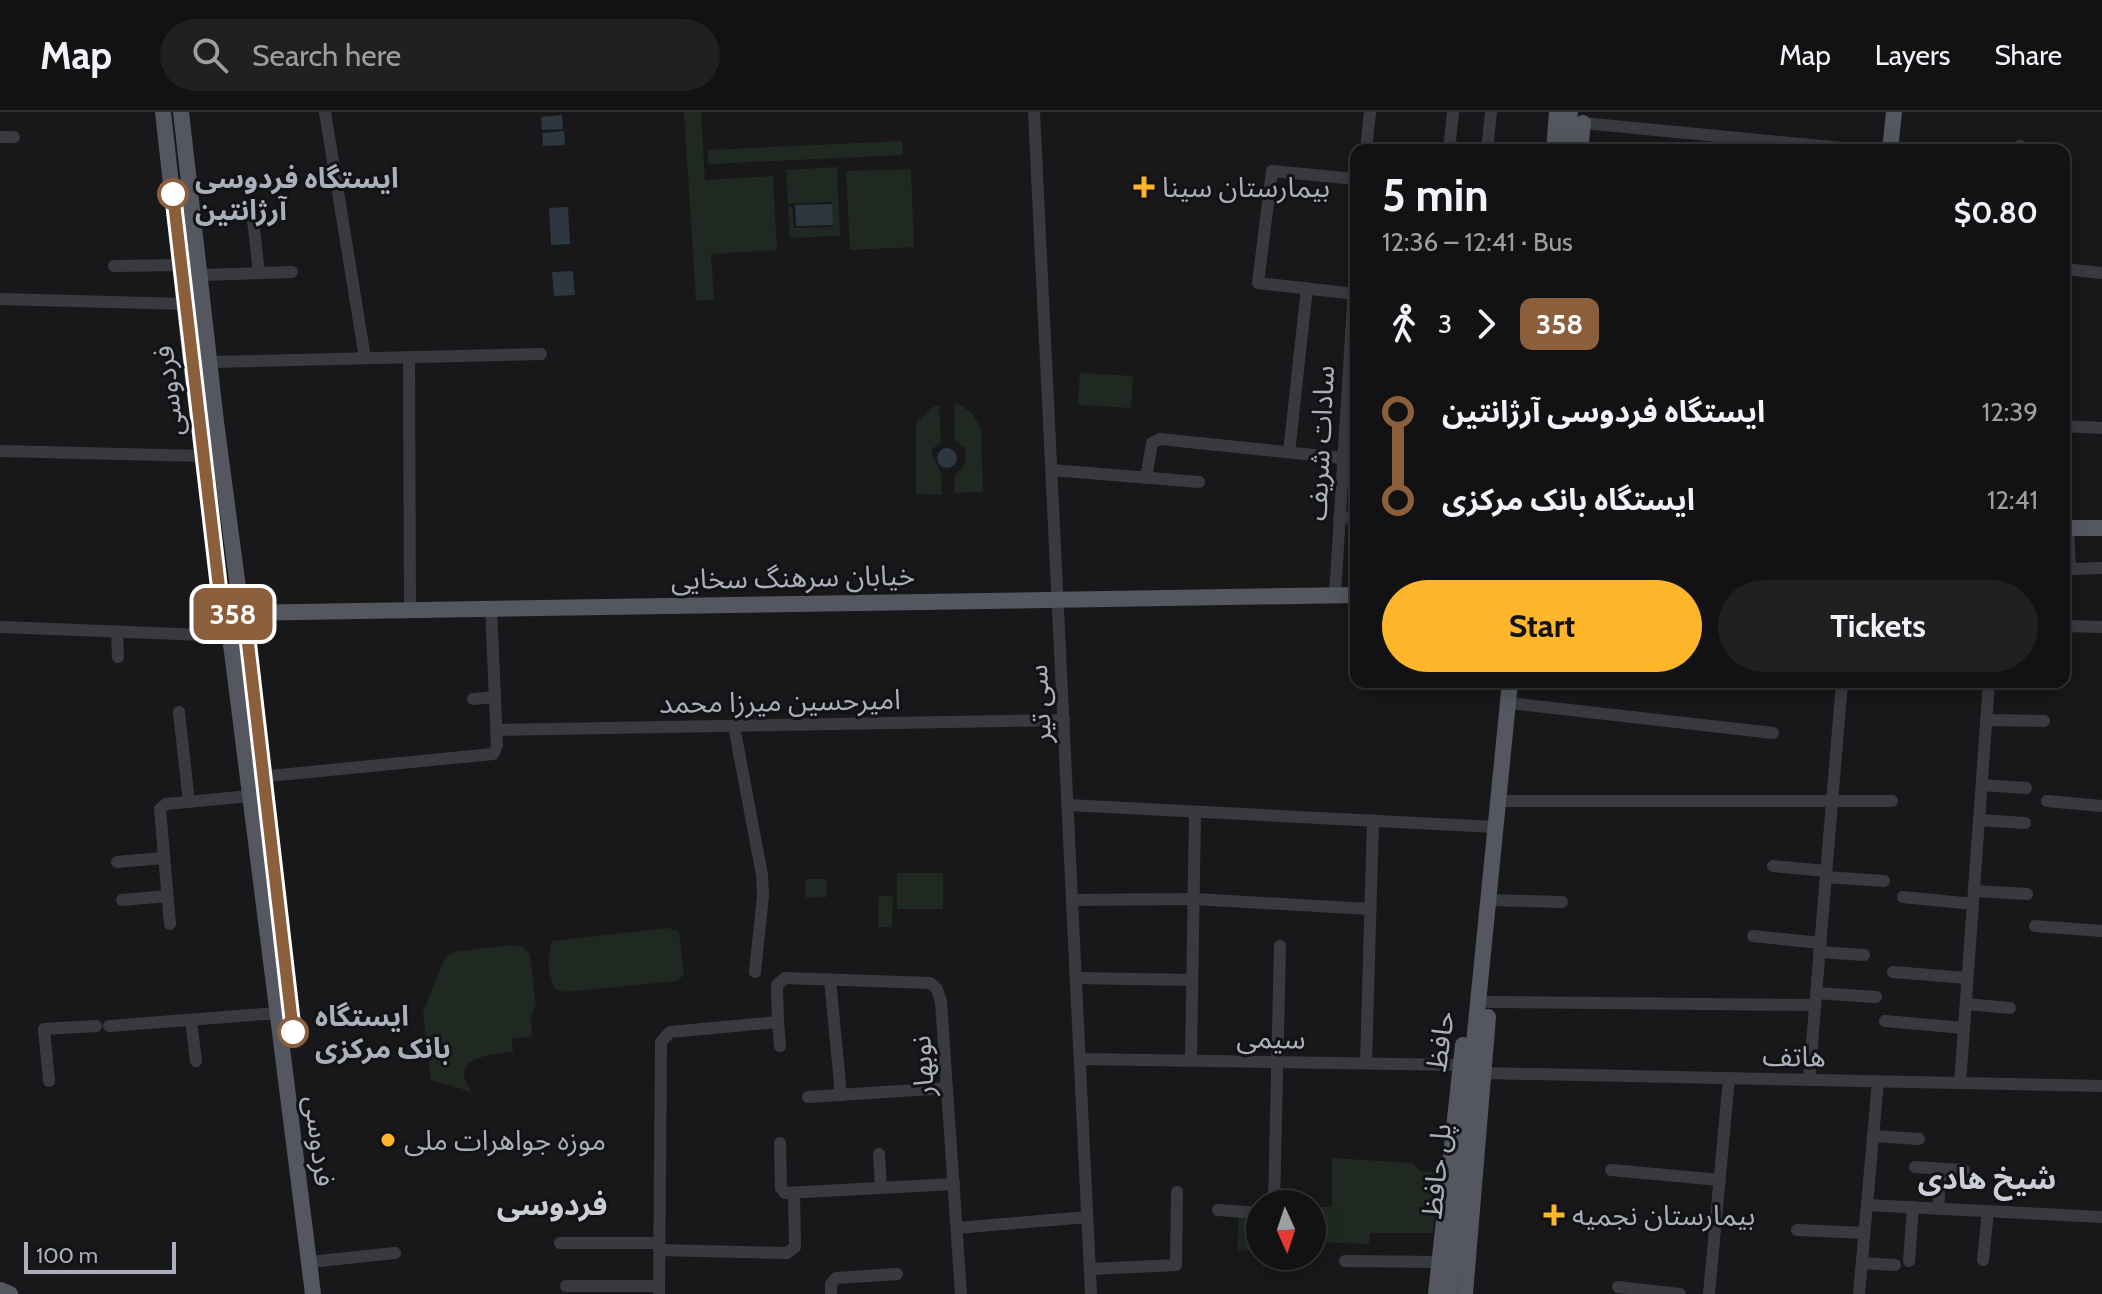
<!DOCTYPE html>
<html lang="en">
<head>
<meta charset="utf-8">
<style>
	body { margin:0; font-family:Cabin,"Noto Sans Arabic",sans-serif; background:#1f2022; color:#f1f3f6; height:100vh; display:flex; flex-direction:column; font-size:30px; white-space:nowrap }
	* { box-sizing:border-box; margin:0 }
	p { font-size:26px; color:#9c9ea0 }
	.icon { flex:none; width:44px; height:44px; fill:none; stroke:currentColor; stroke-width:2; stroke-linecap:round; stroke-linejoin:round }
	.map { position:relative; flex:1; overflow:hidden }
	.panel { position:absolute; left:1350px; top:32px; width:720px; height:544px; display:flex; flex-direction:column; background:#121214; border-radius:16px; box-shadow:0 4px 20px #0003,0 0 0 2px #313234 }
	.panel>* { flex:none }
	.badge { padding:0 16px; border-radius:12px; font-size:28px; line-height:52px }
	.needle { width:52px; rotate:177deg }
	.fabs { position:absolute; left:1246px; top:1078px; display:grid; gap:16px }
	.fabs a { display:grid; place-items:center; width:80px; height:80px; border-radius:50%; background:#121214; box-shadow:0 4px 20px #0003,0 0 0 2px #313234; font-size:40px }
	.scale { position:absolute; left:24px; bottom:20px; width:152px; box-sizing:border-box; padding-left:8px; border:4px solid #a9afbb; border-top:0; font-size:22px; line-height:28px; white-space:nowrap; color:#a9afbb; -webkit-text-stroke:6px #131316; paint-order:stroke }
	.map>.badge { position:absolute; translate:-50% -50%; box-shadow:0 0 0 4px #fff }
	.legs { display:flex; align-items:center; gap:12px; height:88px; padding:0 32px; font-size:26px }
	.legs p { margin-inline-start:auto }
	.headline { display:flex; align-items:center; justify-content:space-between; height:136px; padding:0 32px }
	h1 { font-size:44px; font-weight:700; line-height:60px }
	.button { display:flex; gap:16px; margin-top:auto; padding:16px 32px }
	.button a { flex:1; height:92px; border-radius:48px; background:#ffb62b; color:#111; font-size:32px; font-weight:700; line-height:92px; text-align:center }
	.button a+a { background:#1f2022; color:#f1f3f6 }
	ul { padding:0 32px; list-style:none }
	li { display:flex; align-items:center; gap:28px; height:88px; font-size:30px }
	li i { display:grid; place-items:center; width:12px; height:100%; margin:0 10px; background:currentColor }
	li i::after { content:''; width:20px; height:20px; margin:-10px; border:6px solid; border-radius:50%; background:#121214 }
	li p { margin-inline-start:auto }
	li:first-child i { background:linear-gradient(#0000 50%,currentColor 0) }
	li:last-child i { background:linear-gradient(currentColor 50%,#0000 0) }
	header { display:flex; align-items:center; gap:48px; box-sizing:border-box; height:112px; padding:0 40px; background:#121214; border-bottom:2px solid #313234 }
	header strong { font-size:38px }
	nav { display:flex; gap:44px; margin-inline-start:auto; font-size:28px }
	.search { width:560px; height:72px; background:#1f2022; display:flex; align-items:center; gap:20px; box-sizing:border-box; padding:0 28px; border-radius:44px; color:#9c9ea0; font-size:30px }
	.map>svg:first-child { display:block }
	.green { fill:#1f2921 }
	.water { fill:#2c3740 }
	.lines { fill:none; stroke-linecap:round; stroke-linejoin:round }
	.minor { stroke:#393a40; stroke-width:12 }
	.major { stroke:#54575f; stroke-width:16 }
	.line-1-casing { stroke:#fff; stroke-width:18 }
	.line-1 { stroke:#8b5e3c; stroke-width:12 }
	.poi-dot { fill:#ffb62b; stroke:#131316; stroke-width:3 }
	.stop-1-dot { fill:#fff; stroke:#8b5e3c; stroke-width:4 }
	.labels { text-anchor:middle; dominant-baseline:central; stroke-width:6; stroke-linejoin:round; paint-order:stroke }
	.stop-label { font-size:28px; font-weight:bold; fill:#a9afbb; stroke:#131316; text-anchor:start }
	.poi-label { font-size:28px; fill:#a9afbb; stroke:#131316; text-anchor:start }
	.street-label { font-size:28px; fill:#a9afbb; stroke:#131316 }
	.neighbourhood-label { font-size:30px; font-weight:bold; fill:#cbced7; stroke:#131316 }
</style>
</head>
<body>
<header>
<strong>Map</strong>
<div class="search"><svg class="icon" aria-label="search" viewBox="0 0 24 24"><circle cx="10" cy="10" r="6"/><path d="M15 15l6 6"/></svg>Search here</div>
<nav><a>Map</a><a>Layers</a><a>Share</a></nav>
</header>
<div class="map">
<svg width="2102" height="1182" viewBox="0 0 2102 1182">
	<rect width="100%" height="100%" fill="#18181a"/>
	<g class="green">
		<polygon points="684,0 701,0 705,68 773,64 777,138 711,142 714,188 696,189"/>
		<polygon points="902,29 903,43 708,52 708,38"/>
		<polygon points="837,55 840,124 790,126 788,95 792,95 794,116 833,115 832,90 788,92 786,58"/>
		<polygon points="911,57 914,135 850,138 846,59"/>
		<polygon points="1080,261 1133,264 1131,296 1078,293"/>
		<polygon points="955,290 972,301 981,317 983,380 954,381 955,363 966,351 965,336 954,327"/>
		<path d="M 939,294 L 941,331 C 925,338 934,346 939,356 C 943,362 941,375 942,383 L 916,382 L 916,311 L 933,295 Z"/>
		<rect x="897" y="761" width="46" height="36"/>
		<polygon points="826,767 827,785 806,786 805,767"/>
		<polygon points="879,784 893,784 892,815 878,815"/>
		<path d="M 669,816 L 679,820 L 684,862 L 678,869 L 564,880 L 554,876 C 548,858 546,847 552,829 Z"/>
		<path d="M 513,833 L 523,835 L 530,842 L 536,894 L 531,903 L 532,924 L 512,927 L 513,940 C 490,943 446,945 472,980 L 431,968 L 423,900 L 445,846 L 454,840 Z"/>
		<polygon points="1332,1046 1413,1051 1420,1059 1438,1061 1433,1121 1370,1121 1369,1132 1312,1130 1312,1095 1332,1095"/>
		<polygon points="1239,1102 1260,1103 1260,1130 1257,1138 1237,1139"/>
	</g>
	<g class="water">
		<polygon points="562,3 563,17 542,18 541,5"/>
		<polygon points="564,19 565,33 543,34 542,21"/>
		<polygon points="832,92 833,113 796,114 795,93"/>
		<polygon points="568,95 570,132 551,133 549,96"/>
		<polygon points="573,159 575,183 554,184 552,160"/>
		<circle cx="947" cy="346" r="10"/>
	</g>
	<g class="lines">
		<g class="minor">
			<polyline points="325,0 365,246"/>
			<polyline points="1034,0 1091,1182"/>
			<polyline points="1583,11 1864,38"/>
			<polyline points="0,25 14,25"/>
			<polyline points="1366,38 1370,0"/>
			<polyline points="1449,38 1453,0"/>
			<polyline points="1487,38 1491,0"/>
			<polyline points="2019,38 2020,34"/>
			<polyline points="1356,67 1272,59 1258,171 1356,182"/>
			<polyline points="253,108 259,161"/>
			<polyline points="114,154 181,153"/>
			<polyline points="2064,157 2102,161"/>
			<polyline points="200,163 292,160"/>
			<polyline points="0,187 185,192"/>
			<polyline points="409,245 410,497"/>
			<polyline points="210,250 541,242"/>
			<polyline points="2064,314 2102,316"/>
			<polyline points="0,339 202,344"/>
			<polyline points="1289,340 1307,176"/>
			<polyline points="1052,358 1199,370"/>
			<polyline points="1146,366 1152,331 1160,327 1343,346"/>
			<polyline points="1339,405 1356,406"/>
			<polyline points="2068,416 2070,457 2102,456"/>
			<polyline points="1335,484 1356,142"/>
			<polyline points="2064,514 2102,515"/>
			<polyline points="0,515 230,524"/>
			<polyline points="117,519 118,545"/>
			<polyline points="473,587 495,585"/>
			<polyline points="1508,591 1773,621"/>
			<polyline points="179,600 189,690"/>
			<polyline points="1986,608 2044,609"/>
			<polyline points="734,614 762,763 763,784 755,860"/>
			<polyline points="496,618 1064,608"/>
			<polyline points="248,666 493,642 497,634 491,495"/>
			<polyline points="1982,673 2026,676"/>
			<polyline points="1498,689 1892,689"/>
			<polyline points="2047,689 2102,694"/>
			<polyline points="1068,693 1495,715"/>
			<polyline points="1979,708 2025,711"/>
			<polyline points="117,750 163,746"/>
			<polyline points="1773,754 1826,759"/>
			<polyline points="1826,765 1884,769"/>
			<polyline points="1974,779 2027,782"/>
			<polyline points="1903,785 1973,792"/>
			<polyline points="122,788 167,784"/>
			<polyline points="1072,788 1194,787 1370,797"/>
			<polyline points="1488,788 1562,790"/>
			<polyline points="170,812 160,697 166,692 250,684"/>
			<polyline points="2035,814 2102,819"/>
			<polyline points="1753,824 1820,831"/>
			<polyline points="1819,840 1864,843"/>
			<polyline points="1893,860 1967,866"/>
			<polyline points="1076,866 1192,868"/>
			<polyline points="830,867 841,983"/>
			<polyline points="1816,881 1876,885"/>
			<polyline points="1489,890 1815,893"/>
			<polyline points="1966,892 2010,896"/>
			<polyline points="191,908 196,949"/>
			<polyline points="1885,909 1964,916"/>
			<polyline points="778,910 780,934"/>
			<polyline points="109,914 277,901"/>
			<polyline points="1080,947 1461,953"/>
			<polyline points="1191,948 1195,700"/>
			<polyline points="1366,951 1373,708"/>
			<polyline points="1484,961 2102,974"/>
			<polyline points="1809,968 1842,570"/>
			<polyline points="49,969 44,917 96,914"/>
			<polyline points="1960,971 1989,570"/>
			<polyline points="808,985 947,976"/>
			<polyline points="1873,1024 1919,1027"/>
			<polyline points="780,1031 781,1076 785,1081 954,1072"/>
			<polyline points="879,1042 881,1076"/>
			<polyline points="1915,1055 1964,1058"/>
			<polyline points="1611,1058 1720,1068"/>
			<polyline points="1274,1092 1280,834"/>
			<polyline points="1867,1093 2102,1105"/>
			<polyline points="1938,1097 1941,1057"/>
			<polyline points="1218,1098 1260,1101"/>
			<polyline points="957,1116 1087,1105"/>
			<polyline points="1797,1118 1864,1121"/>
			<polyline points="560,1131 659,1131"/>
			<polyline points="659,1138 787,1141 795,1135 794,1081"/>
			<polyline points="1983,1148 1988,1099"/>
			<polyline points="1345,1149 1439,1150"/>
			<polyline points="1909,1149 1913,1095"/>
			<polyline points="309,1150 395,1141"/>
			<polyline points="1862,1151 1895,1153"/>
			<polyline points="1090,1157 1176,1153 1177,1080"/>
			<polyline points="566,1174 659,1174"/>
			<polyline points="1618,1175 1680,1182"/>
			<polyline points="659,1182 661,930 670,920 778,910 777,873 785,866 930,871 937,877 941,890 961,1182"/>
			<polyline points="831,1182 831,1172 836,1166 897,1162"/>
			<polyline points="1709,1182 1729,966"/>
			<polyline points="1859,1182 1878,969"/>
		</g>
		<g class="major">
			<polyline points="163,0 191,251 220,484 231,501"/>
			<polyline points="181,0 216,310 239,483 231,501 230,524 313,1182"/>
			<polyline points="1554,38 1557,0"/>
			<polyline points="1567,38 1570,0"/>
			<polyline points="1580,38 1583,11"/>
			<polyline points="1890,38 1894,0"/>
			<polyline points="2064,416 2102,416"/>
			<polyline points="231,501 1356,483"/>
			<polyline points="0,1178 10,1182"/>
			<polyline points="1436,1182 1463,933"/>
			<polyline points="1449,1182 1510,570"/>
			<polyline points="1465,1182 1488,905"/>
		</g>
	</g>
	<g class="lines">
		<g class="line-1-casing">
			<polyline id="line-1" points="173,82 220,484 231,501 241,505 246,514 293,920"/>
		</g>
		<use href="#line-1" class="line-1"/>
	</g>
	<g class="poi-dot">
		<path d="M1140 63h8v8h8v8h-8v8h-8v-8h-8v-8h8z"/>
		<circle cx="388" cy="1028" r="8"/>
		<path d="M1550 1091h8v8h8v8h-8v8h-8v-8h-8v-8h8z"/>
	</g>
	<g class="stop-1-dot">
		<circle cx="173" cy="82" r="14"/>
		<circle cx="293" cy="920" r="14"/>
	</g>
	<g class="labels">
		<g class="stop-label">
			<text x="195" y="66">ایستگاه فردوسی<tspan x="195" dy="32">آرژانتین</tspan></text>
			<text x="315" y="904">ایستگاه<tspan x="315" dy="32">بانک مرکزی</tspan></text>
		</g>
		<g class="poi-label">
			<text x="1162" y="75">بیمارستان سینا</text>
			<text x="404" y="1028">موزه جواهرات ملی</text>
			<text x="1572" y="1103">بیمارستان نجمیه</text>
		</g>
		<g class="street-label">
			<text transform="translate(168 279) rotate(-97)">فردوسی</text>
			<text transform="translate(1320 331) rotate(-87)">سادات شریف</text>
			<text transform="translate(793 465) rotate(-1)">خیابان سرهنگ سخایی</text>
			<text transform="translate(780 589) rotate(-1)">امیرحسین میرزا محمد</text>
			<text transform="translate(1039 592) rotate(-93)">سی تیر</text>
			<text transform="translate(1271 926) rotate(1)">سیمی</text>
			<text transform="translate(1440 929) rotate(-81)">حافظ</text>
			<text transform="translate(1794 944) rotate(1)">هاتف</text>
			<text transform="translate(922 954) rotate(-94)">نوبهار</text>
			<text transform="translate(320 1029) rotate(83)">فردوسی</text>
			<text transform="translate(1436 1059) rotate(-84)">پل حافظ</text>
		</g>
		<g class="neighbourhood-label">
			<text x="1987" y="1066">شیخ هادی</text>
			<text x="552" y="1092">فردوسی</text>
		</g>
	</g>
</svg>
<div class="fabs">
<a><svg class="needle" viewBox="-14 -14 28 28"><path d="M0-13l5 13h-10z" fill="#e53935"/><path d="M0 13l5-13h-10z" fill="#9c9ea0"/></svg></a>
</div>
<div class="scale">100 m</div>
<b class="badge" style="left:233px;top:502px;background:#8b5e3c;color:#fff">358</b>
<section class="panel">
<div class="headline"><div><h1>5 min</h1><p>12:36 – 12:41 · Bus</p></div><b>$0.80</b></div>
<div class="legs"><svg class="icon" aria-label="walk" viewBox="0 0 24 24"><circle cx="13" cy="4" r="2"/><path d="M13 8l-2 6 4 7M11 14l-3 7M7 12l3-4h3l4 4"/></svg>3<svg class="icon" aria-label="forward" viewBox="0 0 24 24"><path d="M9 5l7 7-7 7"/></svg><b class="badge" style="background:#8b5e3c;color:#fff">358</b></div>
<ul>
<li><i style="color:#8b5e3c"></i><b>ایستگاه فردوسی آرژانتین</b><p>12:39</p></li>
<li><i style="color:#8b5e3c"></i><b>ایستگاه بانک مرکزی</b><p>12:41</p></li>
</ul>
<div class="button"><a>Start</a><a>Tickets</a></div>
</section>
</div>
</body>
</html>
